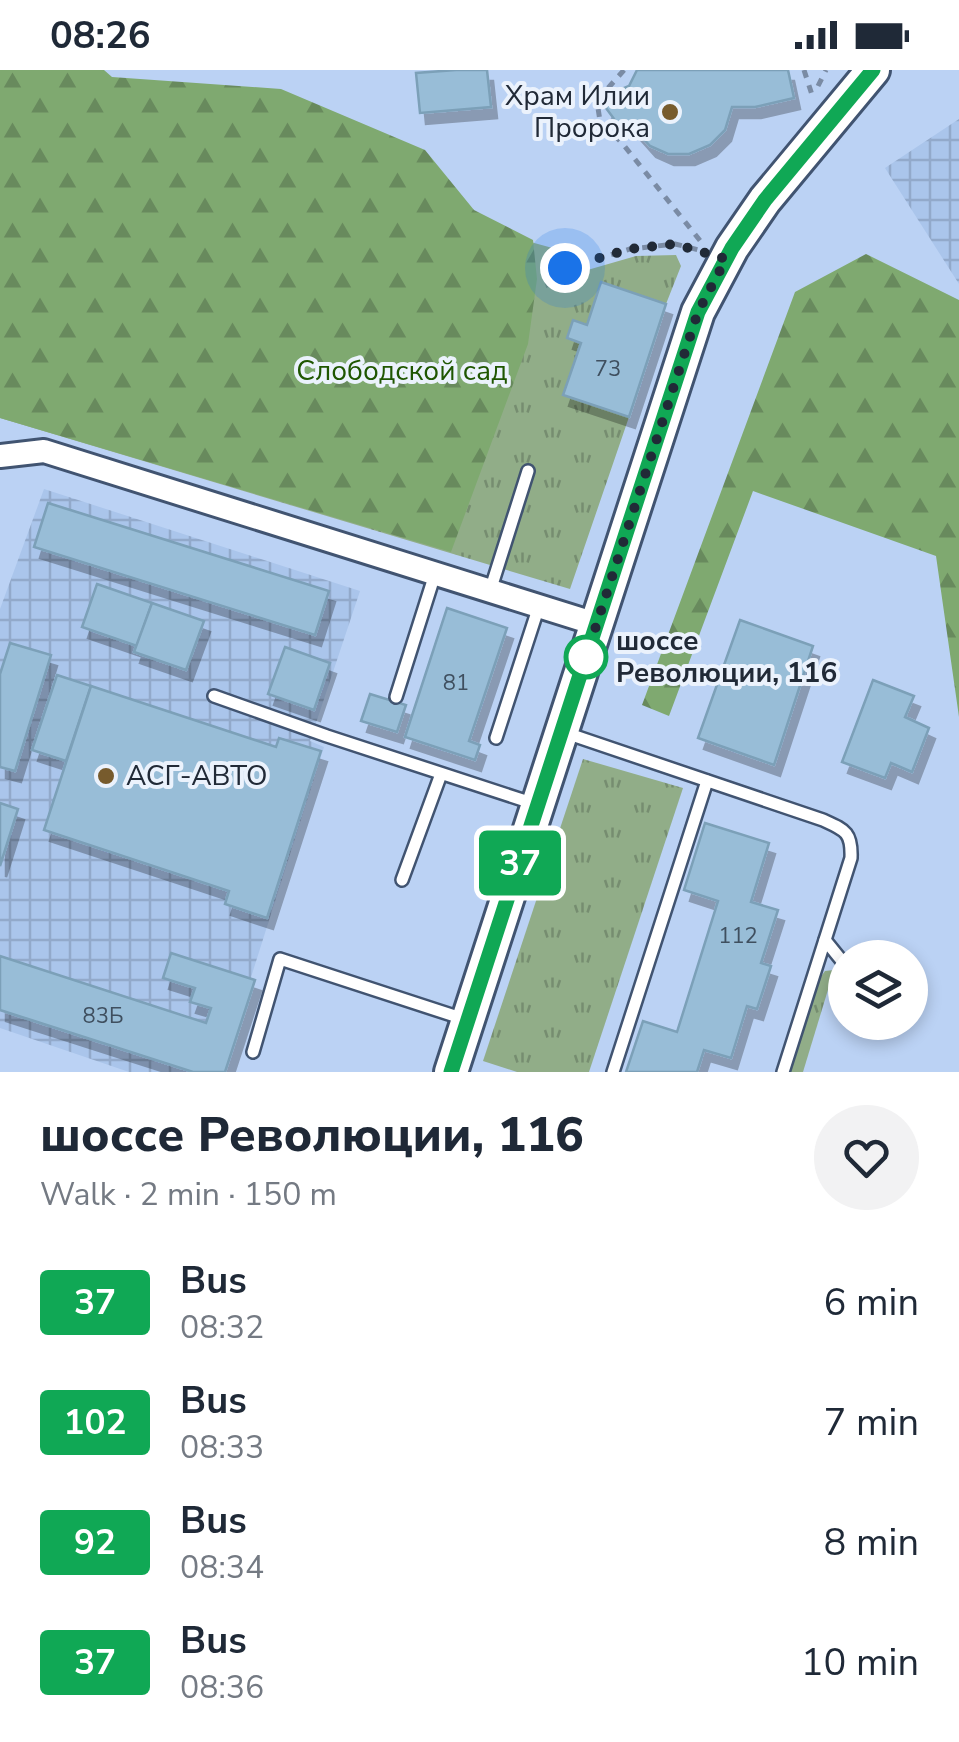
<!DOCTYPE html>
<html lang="en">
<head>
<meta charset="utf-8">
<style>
	body { margin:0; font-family:"Nunito Sans",sans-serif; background:#f2f2f3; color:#1f2937; height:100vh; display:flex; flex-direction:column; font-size:38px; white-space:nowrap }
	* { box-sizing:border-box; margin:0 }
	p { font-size:32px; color:#747a83 }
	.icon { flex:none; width:55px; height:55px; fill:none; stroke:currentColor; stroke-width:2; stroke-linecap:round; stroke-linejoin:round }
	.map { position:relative; height:1002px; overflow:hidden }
	.side { display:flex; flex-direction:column; background:#fff; flex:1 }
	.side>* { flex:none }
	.badge { padding:0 20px; border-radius:8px; font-size:35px; line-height:65px }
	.fabs { position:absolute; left:828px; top:870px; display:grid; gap:20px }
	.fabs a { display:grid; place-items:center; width:100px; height:100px; border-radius:50%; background:#fff; box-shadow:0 5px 15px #0003; font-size:50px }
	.you { position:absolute; width:50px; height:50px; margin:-25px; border:8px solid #fff; border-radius:50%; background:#1a73e8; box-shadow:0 0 0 15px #1a73e833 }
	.map>.badge { position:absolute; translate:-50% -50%; box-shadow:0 0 0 5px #fff }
	.round { display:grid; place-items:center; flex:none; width:105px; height:105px; border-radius:52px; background:#f2f2f3 }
	.head { display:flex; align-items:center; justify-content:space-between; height:170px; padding:0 40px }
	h1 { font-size:48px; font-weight:800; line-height:75px }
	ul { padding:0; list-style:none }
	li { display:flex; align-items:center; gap:30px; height:120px; padding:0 40px }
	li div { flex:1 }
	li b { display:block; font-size:38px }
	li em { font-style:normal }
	li .badge { min-width:110px; font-weight:700; text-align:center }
	.status { display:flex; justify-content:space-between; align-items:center; height:70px; padding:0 50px; background:#fff; direction:ltr }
	.status svg { height:28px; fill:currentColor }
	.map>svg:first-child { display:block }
	.industrial { fill:url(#industrial-grid) }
	.grass { fill:url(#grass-tufts) }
	.forest { fill:url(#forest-firs) }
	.building { fill:#98bdd7; stroke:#7ba0b8; stroke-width:2.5; filter:url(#shadow) }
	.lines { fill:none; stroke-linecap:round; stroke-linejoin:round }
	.lane-casing { stroke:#415471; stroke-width:16 }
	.street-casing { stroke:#415471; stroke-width:28 }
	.secondary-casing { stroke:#415471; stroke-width:38 }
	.path { stroke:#7a8ba4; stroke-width:5; stroke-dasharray:8 8; stroke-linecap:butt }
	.lane { stroke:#fff; stroke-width:11 }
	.street { stroke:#fff; stroke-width:22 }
	.secondary { stroke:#fff; stroke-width:32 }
	.line-casing { stroke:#fff; stroke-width:22 }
	.line { stroke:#10a855; stroke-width:15 }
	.walk { stroke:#212a37; stroke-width:10; stroke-dasharray:0 18 }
	.poi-dot { fill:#775b2d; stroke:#ebf2fc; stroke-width:4 }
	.stop-dot { fill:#fff; stroke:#10a855; stroke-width:5 }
	.labels { text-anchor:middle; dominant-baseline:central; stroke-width:8; stroke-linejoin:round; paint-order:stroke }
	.number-label { font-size:22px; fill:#3f4f5f }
	.poi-label { font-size:28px; fill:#212a37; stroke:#ebf2fc; text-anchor:end }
	.park-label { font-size:28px; fill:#1f5601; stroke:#ebf2fc }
	.stop-label { font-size:28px; font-weight:bold; fill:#212a37; stroke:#ebf2fc; text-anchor:start }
</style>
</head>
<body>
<div class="status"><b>08:26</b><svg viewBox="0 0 49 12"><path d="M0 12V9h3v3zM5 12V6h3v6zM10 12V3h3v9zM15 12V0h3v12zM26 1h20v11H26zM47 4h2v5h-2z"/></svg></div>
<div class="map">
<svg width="959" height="1002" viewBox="0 0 959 1002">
	<defs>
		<pattern id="industrial-grid" width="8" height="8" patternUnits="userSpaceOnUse" patternTransform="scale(2.5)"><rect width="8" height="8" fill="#aac5eb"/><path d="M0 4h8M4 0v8" fill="none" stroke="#92a9ca"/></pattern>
		<pattern id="grass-tufts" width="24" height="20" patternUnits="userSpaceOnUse" patternTransform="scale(2.5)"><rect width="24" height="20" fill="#91ad88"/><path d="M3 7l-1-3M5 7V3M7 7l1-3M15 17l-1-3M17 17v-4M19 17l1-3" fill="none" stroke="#768d70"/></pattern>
		<pattern id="forest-firs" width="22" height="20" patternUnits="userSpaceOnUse" patternTransform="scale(2.5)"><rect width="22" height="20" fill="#7fa970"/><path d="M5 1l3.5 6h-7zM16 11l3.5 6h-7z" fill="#688a5d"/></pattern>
		<filter id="shadow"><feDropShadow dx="6" dy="11" stdDeviation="0" flood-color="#0004"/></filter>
	</defs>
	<rect width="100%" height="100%" fill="#bbd2f4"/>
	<g class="industrial">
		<polygon points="959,49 959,214 885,98"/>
		<polygon points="44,419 360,521 310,671 324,677 221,1002 129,1002 0,958 0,539"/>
	</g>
	<g class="grass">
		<polygon points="0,25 567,182 584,201 636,186 676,185 681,196 666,234 601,212 587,255 573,251 567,267 581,273 563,325 629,347 570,519 0,348"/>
		<polygon points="583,689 683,718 589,1002 517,1002 483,991"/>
		<polygon points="834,900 803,1002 790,1002 820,908 825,901"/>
	</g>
	<g class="forest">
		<polygon points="0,0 104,0 112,7 281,19 425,80 474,140 533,170 537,209 528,274 451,482 0,348"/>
		<polygon points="866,184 959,230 959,647 936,486 753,421 669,646 642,635 795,222"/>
	</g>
	<g class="building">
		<polygon points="456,0 487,0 491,37 420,43 416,3"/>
		<polygon points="637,0 788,0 794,28 755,37 732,37 725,60 710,75 689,84 668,84 650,76 633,57 617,53 606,38 612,23 629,16"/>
		<polygon points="601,212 666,234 629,347 563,325 581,273 567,268 573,250 587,255"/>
		<polygon points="48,433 329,521 315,565 34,477"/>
		<polygon points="97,514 152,533 137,576 82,557"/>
		<polygon points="152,533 204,551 186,600 134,582"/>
		<polygon points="447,538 507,558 469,671 480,675 475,690 405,667"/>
		<polygon points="740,550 813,576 774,695 698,668"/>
		<polygon points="10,573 51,585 15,701 0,697 0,604"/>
		<polygon points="285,577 330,593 314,640 268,624"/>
		<polygon points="57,605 91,616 66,691 32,680"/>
		<polygon points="873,610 914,626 905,647 929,658 912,702 891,693 885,708 842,692"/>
		<polygon points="91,616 276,677 279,668 321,681 267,848 225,834 229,821 44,760"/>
		<polygon points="370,624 406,635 397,662 361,651"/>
		<polygon points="0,733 18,739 0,796"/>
		<polygon points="705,753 769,773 751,832 778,840 761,893 771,896 757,939 747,936 731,988 704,980 697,1002 626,1002 643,951 677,962 718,831 684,820"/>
		<polygon points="171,883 255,910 225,1002 193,1002 0,940 0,886 206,953 211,938 190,932 195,918 163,908"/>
	</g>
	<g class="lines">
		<g class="lane-casing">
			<g id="lane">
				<polyline points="490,521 528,401"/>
				<polyline points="214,626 327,666 535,734"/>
				<polyline points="396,627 435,504"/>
				<path d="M 566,663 L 823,750 C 845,760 852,762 851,788 L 783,1002"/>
				<polyline points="496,668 539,536"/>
				<polyline points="402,810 441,704"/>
				<polyline points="825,870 842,891"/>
				<polyline points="253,982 280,889 464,949"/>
				<polyline points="613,1002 707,711"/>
			</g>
		</g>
		<g class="street-casing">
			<polyline id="street" points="0,386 44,381 596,554"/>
		</g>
		<g class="secondary-casing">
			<polyline id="secondary" points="451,1002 698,242 732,178 765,130 873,0"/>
		</g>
		<g class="path">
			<polyline points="624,0 602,25 598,38 600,51 622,73 702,173"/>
			<polyline points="804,0 813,28"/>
			<polyline points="818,16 826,0"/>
			<polyline points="565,198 630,179 675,174 699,180"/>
		</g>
		<use href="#lane" class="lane"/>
		<use href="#street" class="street"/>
		<use href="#secondary" class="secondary"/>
	</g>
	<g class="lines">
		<g class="line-casing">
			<polyline id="line" points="451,1002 698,242 732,178 765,130 873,0"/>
		</g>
		<use href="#line" class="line"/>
		<polyline class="walk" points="565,198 630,179 675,174 726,189 698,242 586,587"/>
	</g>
	<g class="poi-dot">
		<circle cx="670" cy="42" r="10"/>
		<circle cx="106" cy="706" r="10"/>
	</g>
	<circle class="stop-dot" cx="586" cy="587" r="20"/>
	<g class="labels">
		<g class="number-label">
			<text x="608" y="299">73</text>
			<text x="456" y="613">81</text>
			<text x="738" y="866">112</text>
			<text x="103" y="946">83Б</text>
		</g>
		<g class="poi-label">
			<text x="650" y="26">Храм Илии<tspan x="650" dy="32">Пророка</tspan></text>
			<text x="126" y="706" text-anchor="start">АСГ-АВТО</text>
		</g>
		<g class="park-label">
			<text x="402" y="301">Слободской сад</text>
		</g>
		<g class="stop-label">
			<text x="616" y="571">шоссе<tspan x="616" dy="32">Революции, 116</tspan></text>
		</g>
	</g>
</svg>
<div class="fabs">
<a><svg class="icon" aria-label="layers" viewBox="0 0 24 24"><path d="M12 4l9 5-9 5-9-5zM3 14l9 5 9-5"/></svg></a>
</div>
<div class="you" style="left:565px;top:198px"></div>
<b class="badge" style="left:520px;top:793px;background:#10a855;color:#fff">37</b>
</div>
<section class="side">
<div class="head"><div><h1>шоссе Революции, 116</h1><p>Walk · 2 min · 150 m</p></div><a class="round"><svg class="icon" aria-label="heart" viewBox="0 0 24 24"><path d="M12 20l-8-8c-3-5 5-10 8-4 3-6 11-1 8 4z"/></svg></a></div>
<ul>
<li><span class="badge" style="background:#10a855;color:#fff">37</span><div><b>Bus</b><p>08:32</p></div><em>6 min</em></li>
<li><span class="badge" style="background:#10a855;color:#fff">102</span><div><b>Bus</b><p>08:33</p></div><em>7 min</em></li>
<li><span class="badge" style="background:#10a855;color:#fff">92</span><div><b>Bus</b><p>08:34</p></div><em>8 min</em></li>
<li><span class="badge" style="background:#10a855;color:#fff">37</span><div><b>Bus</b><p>08:36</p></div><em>10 min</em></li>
</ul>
</section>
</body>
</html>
